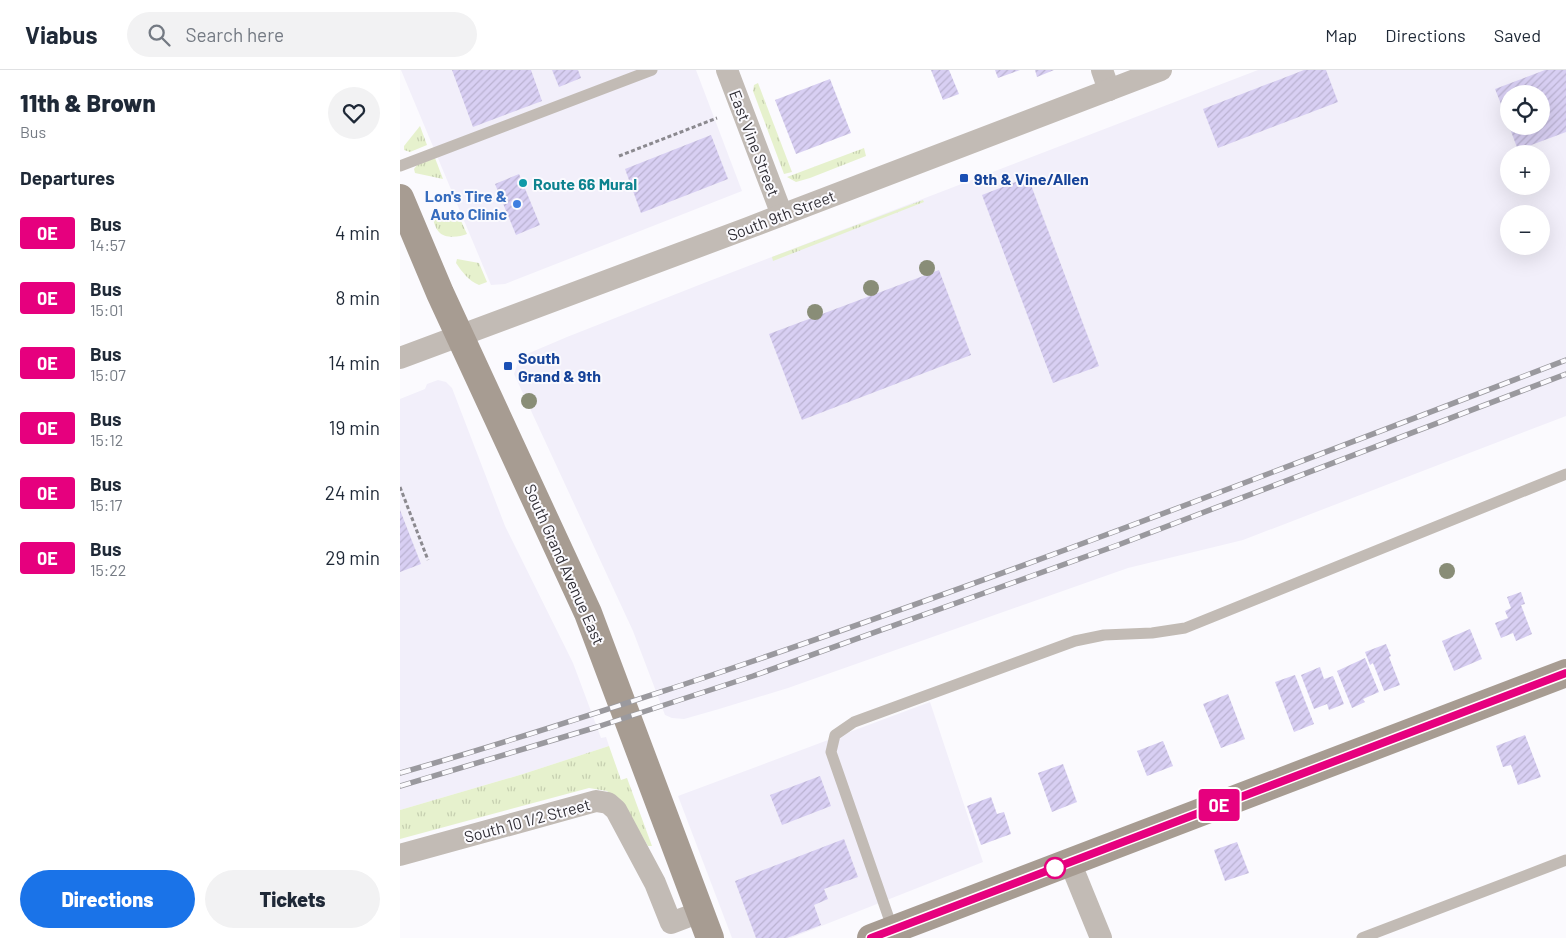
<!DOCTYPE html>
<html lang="en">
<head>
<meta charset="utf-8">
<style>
	body { margin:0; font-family:Barlow,sans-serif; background:#f2f2f3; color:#1f2937; height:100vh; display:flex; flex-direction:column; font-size:19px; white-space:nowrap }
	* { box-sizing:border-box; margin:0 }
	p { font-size:16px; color:#747a83 }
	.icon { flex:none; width:28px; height:28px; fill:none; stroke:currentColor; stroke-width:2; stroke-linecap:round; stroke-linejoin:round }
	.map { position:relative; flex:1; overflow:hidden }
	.drawer { display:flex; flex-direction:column; background:#fff; width:400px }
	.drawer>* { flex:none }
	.badge { padding:0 10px; border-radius:4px; font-size:18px; line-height:32px }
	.tools { position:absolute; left:1100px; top:15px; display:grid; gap:10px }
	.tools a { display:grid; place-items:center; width:50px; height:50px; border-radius:50%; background:#fff; box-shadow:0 5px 20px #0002; font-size:25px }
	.map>.badge { position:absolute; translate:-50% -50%; box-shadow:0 0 0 2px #fff }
	h2 { padding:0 20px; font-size:19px; line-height:45px }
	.round { display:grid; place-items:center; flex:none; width:52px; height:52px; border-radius:26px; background:#f2f2f3 }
	.headline { display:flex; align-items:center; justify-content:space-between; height:85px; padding:0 20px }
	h1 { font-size:24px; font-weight:800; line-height:38px }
	.action { display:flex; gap:10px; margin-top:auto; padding:10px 20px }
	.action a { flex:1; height:58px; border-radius:30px; background:#1a73e8; color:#fff; font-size:20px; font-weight:800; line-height:58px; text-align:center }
	.action a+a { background:#f2f2f3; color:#1f2937 }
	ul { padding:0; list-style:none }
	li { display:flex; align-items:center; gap:15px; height:65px; padding:0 20px }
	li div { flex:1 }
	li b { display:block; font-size:19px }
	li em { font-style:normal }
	li .badge { min-width:55px; font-weight:700; text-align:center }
	header { display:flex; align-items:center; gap:30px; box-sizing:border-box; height:70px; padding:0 25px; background:#fff; border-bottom:1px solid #e0e1e3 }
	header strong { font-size:24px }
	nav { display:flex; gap:28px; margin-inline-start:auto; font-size:18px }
	.search { width:350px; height:45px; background:#f2f2f3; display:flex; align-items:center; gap:12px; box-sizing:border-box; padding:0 18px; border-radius:28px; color:#747a83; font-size:19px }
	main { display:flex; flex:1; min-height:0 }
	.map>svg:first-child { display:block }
	.built { fill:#f2effa; fill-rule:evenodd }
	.grass { fill:url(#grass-tufts) }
	.building { fill:url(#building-hatch) }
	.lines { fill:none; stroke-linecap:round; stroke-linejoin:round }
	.path { stroke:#8b898f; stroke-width:3; stroke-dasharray:4 2.5; stroke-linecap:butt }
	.lane { stroke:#c2bbb5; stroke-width:11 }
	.street { stroke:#c2bbb5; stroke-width:22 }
	.secondary { stroke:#a79c92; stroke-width:28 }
	.rail-casing { stroke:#9a999e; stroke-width:5.5 }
	.rail { stroke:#fbfafe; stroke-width:4; stroke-dasharray:11; stroke-linecap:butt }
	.tree { fill:#898d77 }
	.line-casing { stroke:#fff; stroke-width:11 }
	.line { stroke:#e6007e; stroke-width:8 }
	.transit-dot { fill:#1a4fb4; stroke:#fbfafe; stroke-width:2 }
	.culture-dot { fill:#0f9aa8; stroke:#fbfafe; stroke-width:2 }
	.shop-dot { fill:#3f7fe0; stroke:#fbfafe; stroke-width:2 }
	.stop-dot { fill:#fff; stroke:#e6007e; stroke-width:2.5 }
	.labels { text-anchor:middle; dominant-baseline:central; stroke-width:4; stroke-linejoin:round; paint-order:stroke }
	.street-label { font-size:16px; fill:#2e2c33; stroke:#fbfafe }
	.transit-label { font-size:16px; font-weight:bold; fill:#164399; stroke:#fbfafe; text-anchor:start }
	.culture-label { font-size:16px; font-weight:bold; fill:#0d838f; stroke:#fbfafe; text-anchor:start }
	.shop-label { font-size:16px; font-weight:bold; fill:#366cbe; stroke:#fbfafe; text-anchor:end }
</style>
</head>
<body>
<header>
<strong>Viabus</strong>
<div class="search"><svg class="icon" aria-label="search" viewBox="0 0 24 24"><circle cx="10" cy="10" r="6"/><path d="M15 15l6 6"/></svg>Search here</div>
<nav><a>Map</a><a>Directions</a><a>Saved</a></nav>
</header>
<main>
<section class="drawer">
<div class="headline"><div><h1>11th &amp; Brown</h1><p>Bus</p></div><a class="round"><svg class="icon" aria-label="heart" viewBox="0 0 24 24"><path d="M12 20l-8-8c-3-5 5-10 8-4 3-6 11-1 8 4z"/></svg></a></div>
<h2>Departures</h2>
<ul>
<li><span class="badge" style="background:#e6007e;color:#fff">0E</span><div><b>Bus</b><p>14:57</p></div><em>4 min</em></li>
<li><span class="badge" style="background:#e6007e;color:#fff">0E</span><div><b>Bus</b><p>15:01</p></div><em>8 min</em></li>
<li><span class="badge" style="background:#e6007e;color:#fff">0E</span><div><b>Bus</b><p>15:07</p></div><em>14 min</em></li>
<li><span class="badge" style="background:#e6007e;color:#fff">0E</span><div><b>Bus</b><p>15:12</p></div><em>19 min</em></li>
<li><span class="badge" style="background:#e6007e;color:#fff">0E</span><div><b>Bus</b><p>15:17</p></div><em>24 min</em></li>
<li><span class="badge" style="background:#e6007e;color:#fff">0E</span><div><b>Bus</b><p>15:22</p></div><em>29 min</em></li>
</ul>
<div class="action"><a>Directions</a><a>Tickets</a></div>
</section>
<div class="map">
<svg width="1166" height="868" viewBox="0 0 1166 868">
	<defs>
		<pattern id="grass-tufts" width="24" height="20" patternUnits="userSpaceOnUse" patternTransform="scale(1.25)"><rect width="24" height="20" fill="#e6f1cd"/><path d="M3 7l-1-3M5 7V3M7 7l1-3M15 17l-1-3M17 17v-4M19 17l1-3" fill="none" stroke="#c6cfb0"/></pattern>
		<pattern id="building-hatch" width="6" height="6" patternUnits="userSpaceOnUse" patternTransform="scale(1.25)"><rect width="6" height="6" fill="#d8cff3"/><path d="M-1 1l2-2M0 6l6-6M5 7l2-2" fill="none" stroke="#bab2d1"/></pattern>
	</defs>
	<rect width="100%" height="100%" fill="#fbfafe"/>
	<g class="built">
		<polygon points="1,0 296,0 342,121 105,214 91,215"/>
		<path d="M 858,0 L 1166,0 L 1166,346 L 843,470 L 728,498 L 388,618 L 319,639 L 284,649 L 272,648 L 265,645 L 233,561 L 114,304 L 119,289 L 127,284 L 167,267 L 304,213 ZM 1109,24 L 1141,24 L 1141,56 L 1109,56 ZM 1109,84 L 1141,84 L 1141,116 L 1109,116 ZM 1109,144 L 1141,144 L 1141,176 L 1109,176 Z"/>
		<polygon points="38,310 46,312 52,318 105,456 173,593 201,668 206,667 209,676 123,704 0,740 0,329 25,319 27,314"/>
		<polygon points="530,632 583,792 391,868 332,868 278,726"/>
	</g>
	<g class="grass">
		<polygon points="358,13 392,102 384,104 353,21 354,15"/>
		<polygon points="20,56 27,75 10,82 4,80 4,76"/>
		<polygon points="464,78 466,86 410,108 396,112 387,107"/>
		<polygon points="35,88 43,109 15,103 14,99 17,95"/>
		<polygon points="523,130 524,132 373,191 372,187"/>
		<path d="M 33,140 L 57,142 L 67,164 C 60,167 45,169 39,162 C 35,158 33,149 31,143 Z"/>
		<path d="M 57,189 L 79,193 L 87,212 L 79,215 C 69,211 62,202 56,193 Z"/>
		<polygon points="209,676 221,710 227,708 252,776 248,776 225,737 207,721 189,718 0,769 0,740 123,704"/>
	</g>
	<g class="building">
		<polygon points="52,0 131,0 142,31 73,57"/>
		<polygon points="152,0 178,0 181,8 159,17"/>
		<polygon points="531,0 549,0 559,24 543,30"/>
		<polygon points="595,0 620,0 598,8"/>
		<polygon points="635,0 654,0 637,7"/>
		<polygon points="904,0 926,0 938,32 818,78 803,39"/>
		<polygon points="1145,0 1166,0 1166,62 1118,80 1109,56 1141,56 1141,24 1109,24 1109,54 1095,19"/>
		<polygon points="430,9 451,63 396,84 375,30"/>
		<polygon points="311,65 328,109 241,143 225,99"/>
		<polygon points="119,104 140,155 116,165 95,114"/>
		<polygon points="628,107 699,296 653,313 582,125"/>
		<polygon points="539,200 571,285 402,350 369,264"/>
		<polygon points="0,440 21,494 0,502"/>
		<polygon points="1121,522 1125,534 1121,535 1132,564 1116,571 1113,563 1101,568 1095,553 1108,548 1105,541 1111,538 1107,527"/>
		<polygon points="1070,559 1082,589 1054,601 1042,571"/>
		<polygon points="986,574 991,586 989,587 1000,615 984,621 973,593 970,595 965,582"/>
		<polygon points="965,588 979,622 963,629 965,632 952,638 937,601"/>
		<polygon points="920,597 924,609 933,606 944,634 929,640 927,634 914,639 901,605"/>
		<polygon points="895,605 914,654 894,662 875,612"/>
		<polygon points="828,624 845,669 821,678 803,634"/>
		<polygon points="1125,665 1141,707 1118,715 1111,695 1103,697 1096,676"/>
		<polygon points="763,671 773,696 747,706 737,681"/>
		<polygon points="663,694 677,732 652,742 638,703"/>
		<polygon points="420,706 431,736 382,755 370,725"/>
		<polygon points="591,727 597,744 604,742 611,764 581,775 567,736"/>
		<polygon points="444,769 458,807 424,819 428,829 414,835 421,855 387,868 356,868 335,811"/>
		<polygon points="837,772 849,803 825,811 814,780"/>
	</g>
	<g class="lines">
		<g class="path">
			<polyline points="219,86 317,48"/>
			<polyline points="0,417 28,490"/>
		</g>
		<g class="lane">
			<polyline points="0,96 252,0"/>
			<polyline points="493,860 431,682 435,665 454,652 675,571 704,565 752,563 785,558 1166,404"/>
			<polyline points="962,868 1166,790"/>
		</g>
		<g class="street">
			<polyline points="327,0 382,145"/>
			<polyline points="702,0 709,20"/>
			<polyline points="0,288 348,158 761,0"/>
			<polyline points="0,785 196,731 208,733 216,740 255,813 271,853 300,842"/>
			<polyline points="670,792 701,868"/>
		</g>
		<g class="secondary">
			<polyline points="0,128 40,223 188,543 310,868"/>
			<polyline points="471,868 1166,603"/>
		</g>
		<g class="rail-casing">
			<g id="rail">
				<path d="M 0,703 C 96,676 190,645 285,614 C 582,515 874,402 1166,290"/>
				<polyline points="0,716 197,657 353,606 718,475 1166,304"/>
			</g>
		</g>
		<use href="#rail" class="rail"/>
	</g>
	<g class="tree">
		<circle cx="527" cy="198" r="8"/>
		<circle cx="471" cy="218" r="8"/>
		<circle cx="415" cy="242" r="8"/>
		<circle cx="129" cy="331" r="8"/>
		<circle cx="1047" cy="501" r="8"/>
	</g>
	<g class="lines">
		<g class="line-casing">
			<polyline id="line" points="471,868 1166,603"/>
		</g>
		<use href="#line" class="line"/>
	</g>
	<g class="transit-dot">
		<rect x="559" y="103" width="10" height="10" rx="2.5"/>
		<rect x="103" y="291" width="10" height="10" rx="2.5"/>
	</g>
	<circle class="culture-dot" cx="123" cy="113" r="5"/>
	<circle class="shop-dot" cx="117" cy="134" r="5"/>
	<circle class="stop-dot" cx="655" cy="798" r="10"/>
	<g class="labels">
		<g class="street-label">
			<text transform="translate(355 73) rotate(69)">East Vine Street</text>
			<text transform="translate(381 145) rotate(-21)">South 9th Street</text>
			<text transform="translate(165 494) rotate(66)">South Grand Avenue East</text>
			<text transform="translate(127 750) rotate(-15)">South 10 1/2 Street</text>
		</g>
		<g class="transit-label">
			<text x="574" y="108">9th &amp; Vine/Allen</text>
			<text x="118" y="287">South<tspan x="118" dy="18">Grand &amp; 9th</tspan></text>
		</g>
		<g class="culture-label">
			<text x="133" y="113">Route 66 Mural</text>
		</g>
		<g class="shop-label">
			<text x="107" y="125">Lon's Tire &amp;<tspan x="107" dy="18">Auto Clinic</tspan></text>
		</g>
	</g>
</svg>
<div class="tools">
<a><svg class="icon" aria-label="locate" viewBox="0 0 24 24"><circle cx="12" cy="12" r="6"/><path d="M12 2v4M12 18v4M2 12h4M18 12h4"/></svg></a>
<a>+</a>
<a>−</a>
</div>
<b class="badge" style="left:819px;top:735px;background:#e6007e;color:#fff">0E</b>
</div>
</main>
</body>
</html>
